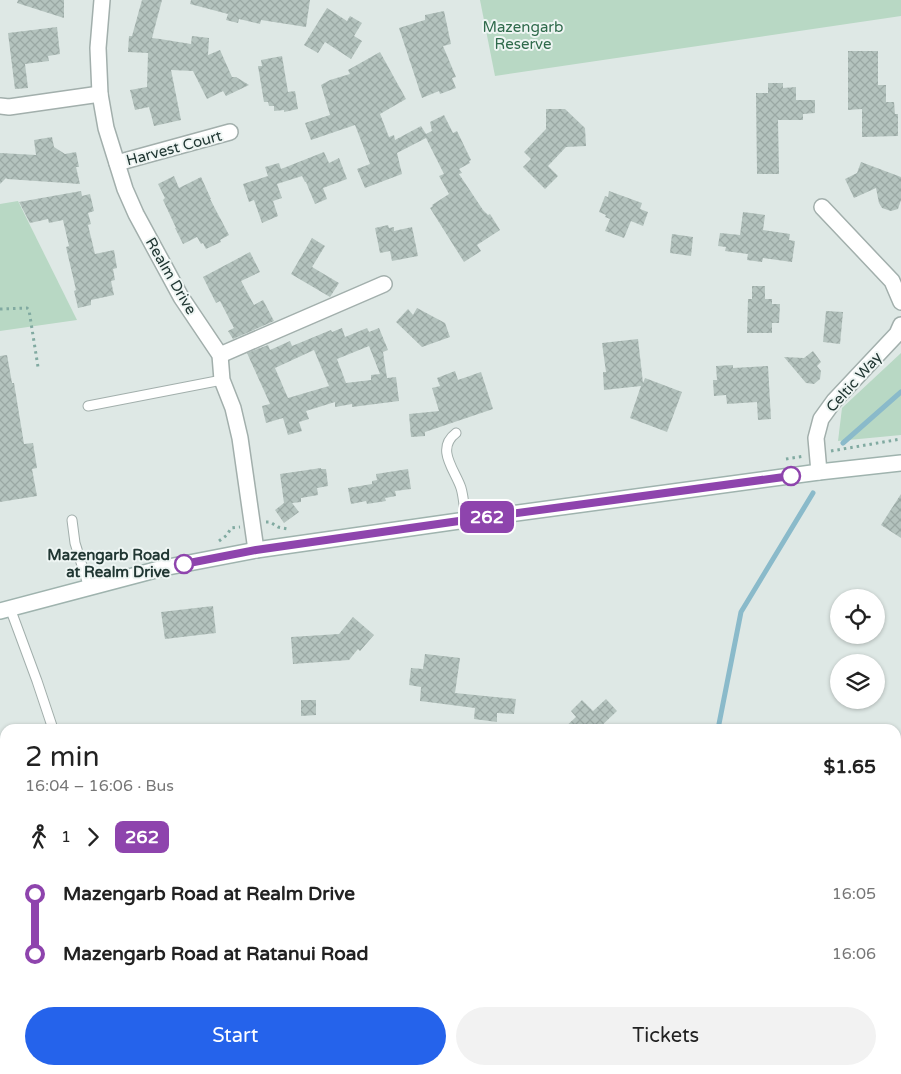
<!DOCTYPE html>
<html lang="en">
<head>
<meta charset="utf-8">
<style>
	body { margin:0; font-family:"Varela Round",sans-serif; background:#f2f2f2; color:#222; height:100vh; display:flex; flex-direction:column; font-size:19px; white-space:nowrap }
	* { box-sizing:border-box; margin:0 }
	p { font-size:16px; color:#767676 }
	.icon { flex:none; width:28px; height:28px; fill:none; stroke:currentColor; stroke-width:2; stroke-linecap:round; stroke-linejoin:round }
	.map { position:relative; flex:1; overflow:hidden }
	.side { position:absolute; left:0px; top:724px; width:901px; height:351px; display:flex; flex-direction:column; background:#fff; border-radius:15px 15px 0 0; box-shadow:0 1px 4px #0004 }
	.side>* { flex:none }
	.badge { padding:0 10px; border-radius:8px; font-size:18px; line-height:32px }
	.fabs { position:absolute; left:830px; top:589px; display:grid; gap:10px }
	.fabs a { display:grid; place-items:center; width:55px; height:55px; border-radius:50%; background:#fff; box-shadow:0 1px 4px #0004; font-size:25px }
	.map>.badge { position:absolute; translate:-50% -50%; box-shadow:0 0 0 2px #fff }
	.legs { display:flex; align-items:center; gap:8px; height:55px; padding:0 25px; font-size:16px }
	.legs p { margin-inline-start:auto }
	.head { display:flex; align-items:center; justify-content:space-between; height:85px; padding:0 25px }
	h1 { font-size:28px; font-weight:600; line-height:38px }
	.primary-button { display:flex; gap:10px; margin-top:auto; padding:10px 25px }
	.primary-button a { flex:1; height:58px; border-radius:30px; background:#2563eb; color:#fff; font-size:20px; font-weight:600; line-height:58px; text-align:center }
	.primary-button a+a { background:#f2f2f2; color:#222 }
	ul { padding:0 25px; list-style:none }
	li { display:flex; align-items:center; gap:18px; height:60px; font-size:19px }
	li i { display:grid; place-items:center; width:8px; height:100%; margin:0 6px; background:currentColor }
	li i::after { content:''; width:12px; height:12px; margin:-6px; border:4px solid; border-radius:50%; background:#fff }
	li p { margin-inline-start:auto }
	li:first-child i { background:linear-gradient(#0000 50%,currentColor 0) }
	li:last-child i { background:linear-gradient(currentColor 50%,#0000 0) }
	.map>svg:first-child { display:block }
	.green { fill:#b8d8c4 }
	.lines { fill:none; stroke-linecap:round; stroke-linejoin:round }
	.stream { stroke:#8abaca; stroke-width:5 }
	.building { fill:url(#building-cross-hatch); fill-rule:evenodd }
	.lane-casing { stroke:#a2afac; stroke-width:11 }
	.street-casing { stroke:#a2afac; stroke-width:18 }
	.secondary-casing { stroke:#9fb3ae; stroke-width:18 }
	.path { stroke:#81aaa1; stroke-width:3; stroke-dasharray:2.5 4; stroke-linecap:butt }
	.lane { stroke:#fff; stroke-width:9 }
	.street { stroke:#fff; stroke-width:15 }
	.secondary { stroke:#fff; stroke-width:15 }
	.line-1-casing { stroke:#fff; stroke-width:11 }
	.line-1 { stroke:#8e44ad; stroke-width:8 }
	.stop-1-dot { fill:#fff; stroke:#8e44ad; stroke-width:2.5 }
	.labels { text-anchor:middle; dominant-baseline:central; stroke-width:4; stroke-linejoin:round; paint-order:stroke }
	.park-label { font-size:15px; fill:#2f6a4b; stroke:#eef5f3 }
	.street-label { font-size:15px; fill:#213733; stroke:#eef5f3 }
	.stop-label { font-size:15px; font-weight:bold; fill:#213733; stroke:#eef5f3; text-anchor:end }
</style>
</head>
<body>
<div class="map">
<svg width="901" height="1074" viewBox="0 0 901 1074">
	<defs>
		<pattern id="building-cross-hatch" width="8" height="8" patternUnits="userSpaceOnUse" patternTransform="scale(1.25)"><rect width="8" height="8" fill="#b4c3be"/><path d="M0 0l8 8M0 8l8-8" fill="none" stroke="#9aa8a4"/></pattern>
	</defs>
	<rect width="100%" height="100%" fill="#dee8e5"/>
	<g class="green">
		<polygon points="480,0 901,0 901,16 495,76"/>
		<polygon points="18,201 77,320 0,331 0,204"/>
		<polygon points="901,353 901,435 838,441 842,408"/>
	</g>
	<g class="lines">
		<g class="stream">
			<polyline points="843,443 901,392"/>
			<polyline points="718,729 741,612 813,493"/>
			<polyline points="393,1070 395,1074"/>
		</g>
	</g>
	<g class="building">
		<polygon points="18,0 64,0 64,18 17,3"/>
		<polygon points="142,0 162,0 152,38 160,39 191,44 192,36 209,38 208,55 220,50 232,77 236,77 249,85 226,96 223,91 207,99 193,71 171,70 181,120 154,126 149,107 135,110 130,90 147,87 148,53 128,52 129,36 132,36"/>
		<polygon points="191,0 310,0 306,27 261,20 260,24 239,19 238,23 226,20 228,14 190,4"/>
		<polygon points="327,8 347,21 350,16 362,23 354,36 362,41 351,59 325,42 318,53 304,45"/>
		<polygon points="444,11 451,44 443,46 456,77 452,78 456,88 440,94 439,91 422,98 399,28 425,20 425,15"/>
		<polygon points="57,27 60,54 48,56 49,61 25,64 28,88 15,89 8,33"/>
		<polygon points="848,51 878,51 878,85 886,85 886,102 894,102 895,114 898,114 898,136 862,137 862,109 848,110"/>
		<polygon points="380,52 406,99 380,114 389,137 394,135 395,140 421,126 426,134 432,131 430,122 444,115 453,133 457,131 471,160 469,161 470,163 459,169 462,173 459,174 483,210 488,215 490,214 500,230 477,245 481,251 464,262 430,208 433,206 432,205 449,194 439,176 444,174 426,138 397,153 402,174 365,188 357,169 370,164 355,125 311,140 305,123 330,115 321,85 330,80 350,74 348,70"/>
		<polygon points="282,56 288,92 295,91 298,109 284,112 284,110 274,111 274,106 269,106 268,102 264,102 258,66 262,66 261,60"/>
		<polygon points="768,83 783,83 783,88 796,87 796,100 815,100 815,113 803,114 803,120 778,120 779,174 757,174 756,93 768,93"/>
		<polygon points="546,109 565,109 585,128 586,146 566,147 548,166 558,176 545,189 523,167 531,159 524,152 546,129"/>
		<polygon points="52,137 54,147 65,154 76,152 79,167 76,167 80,184 7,179 6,178 0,184 0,153 36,155 34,140"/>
		<polygon points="324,152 329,163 339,158 347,179 323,188 327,199 315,204 306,182 305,182 302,176 277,184 282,198 273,201 278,216 262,223 254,200 249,202 243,184 268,176 265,167 279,163 281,169"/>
		<polygon points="861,162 901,177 901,200 898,209 891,211 882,208 879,203 876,188 854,198 845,179 857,173"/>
		<polygon points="174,176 179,188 201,177 211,199 210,199 229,235 220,240 221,242 206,249 203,243 201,244 197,237 183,244 175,228 176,228 163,200 165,198 158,184"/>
		<polygon points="81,191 82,196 90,194 94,211 88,213 91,224 88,225 95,254 114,250 117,268 113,269 115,280 111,281 114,295 91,300 91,305 78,308 74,291 76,290 66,247 69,246 63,220 49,223 48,219 30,223 19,202"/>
		<polygon points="609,191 642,203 640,209 648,212 643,226 631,221 624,238 605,231 610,219 605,217 606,215 599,212 605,196 608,197"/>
		<polygon points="743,212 765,215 763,230 790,234 789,240 795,241 792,262 763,258 762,262 747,260 748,254 725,251 726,247 718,246 720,233 740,235"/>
		<polygon points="388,225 389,228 394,227 394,231 412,227 418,256 392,261 390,251 380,253 375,228"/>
		<polygon points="672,234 693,237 691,256 670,253"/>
		<polygon points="312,238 325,246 312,267 339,283 330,297 291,274"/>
		<polygon points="250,252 260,272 241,281 254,305 263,300 274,321 233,339 228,331 234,328 220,301 216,303 203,277"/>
		<polygon points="752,286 765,286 765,299 772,299 772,304 780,304 779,323 772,323 772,333 747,333 748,299 752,299"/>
		<polygon points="417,308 445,323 450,337 422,347 396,322 408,309 413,315"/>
		<polygon points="826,311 843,312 840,344 823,342"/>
		<path d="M 342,328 L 345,337 L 367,328 L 369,332 L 379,328 L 388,350 L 383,352 L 387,378 L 396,377 L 399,401 L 352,407 L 352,404 L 335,407 L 335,402 L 306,411 L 309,419 L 299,422 L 302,431 L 288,435 L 283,418 L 266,423 L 262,406 L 270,404 L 247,353 L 268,345 L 270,350 L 290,341 L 292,346 L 331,330 L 332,332 ZM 369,346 L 380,374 L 371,375 L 371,380 L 346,383 L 337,359 ZM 314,350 L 329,386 L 288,398 L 275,368 Z"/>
		<polygon points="638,339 643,383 645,378 682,392 667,432 630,418 641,386 604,390 603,372 606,372 602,343"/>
		<polygon points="813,351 821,362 817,366 821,371 820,379 814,384 806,383 784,357 804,358"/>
		<polygon points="7,355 12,383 14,383 24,444 33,443 37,468 32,469 37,496 0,502 0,356"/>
		<polygon points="733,365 733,368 768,366 771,419 758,420 757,402 727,404 726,395 714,396 713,380 717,380 716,366"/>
		<polygon points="455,371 458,380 481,372 493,409 425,432 425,436 411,437 409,414 439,411 432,388 440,386 437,378"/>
		<polygon points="321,468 321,469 326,469 328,486 317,488 318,495 301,498 301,502 292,503 299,512 284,523 275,510 284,503 280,474"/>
		<polygon points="408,469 411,489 395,491 396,496 385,498 386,501 367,504 366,501 351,504 348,488 372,484 372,481 377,480 376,474"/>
		<polygon points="901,494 901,538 881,525"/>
		<polygon points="213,606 216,633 165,639 161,612"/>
		<polygon points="353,617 374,635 360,651 358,649 349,660 293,664 291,637 339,634"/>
		<polygon points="425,654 460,658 455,693 516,699 514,714 497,713 497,722 474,719 475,708 420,701 421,687 409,685 411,668 423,669"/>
		<polygon points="606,699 617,711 598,729 563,729 576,717 571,711 582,700 593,711"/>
		<polygon points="301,700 316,700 316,715 301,716"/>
	</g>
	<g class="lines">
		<g class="lane-casing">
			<g id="lane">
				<polyline points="88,406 222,380"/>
				<path d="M 456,433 C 435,449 455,470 461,488 C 464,498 464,509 466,520"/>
				<polyline points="72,520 75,543 89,588"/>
				<polyline points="10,608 37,681 53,729"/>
				<polyline points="96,1070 96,1074"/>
			</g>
		</g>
		<g class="street-casing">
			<g id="street">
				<polyline points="102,0 98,48 100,94 106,128 125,189 136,214 181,297 220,355 222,380 233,408 240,438 256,550"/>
				<polyline points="0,106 9,107 100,94"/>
				<polyline points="117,163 230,132"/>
				<polyline points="822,207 892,281 901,302"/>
				<polyline points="220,355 384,284"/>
				<polyline points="819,472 816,438 821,419 834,401 897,334 901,325"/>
			</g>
		</g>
		<g class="secondary-casing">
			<polyline id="secondary" points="0,611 163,568 256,550 466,520 819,472 901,463"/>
		</g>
		<g class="path">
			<polyline points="0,309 27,308 29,310 38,367"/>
			<polyline points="831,451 901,439"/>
			<polyline points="786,459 805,456"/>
			<polyline points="266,522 270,522 278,527 288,529"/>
			<polyline points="219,541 227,535 231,528 240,527"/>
		</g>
		<use href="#lane" class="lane"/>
		<use href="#street" class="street"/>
		<use href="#secondary" class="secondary"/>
	</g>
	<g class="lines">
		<g class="line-1-casing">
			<polyline id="line-1" points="184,564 256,550 466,520 791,476"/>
		</g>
		<use href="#line-1" class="line-1"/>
	</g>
	<g class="stop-1-dot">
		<circle cx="791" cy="476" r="9"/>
		<circle cx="184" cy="564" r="9"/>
	</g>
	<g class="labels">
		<g class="park-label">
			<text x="523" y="27">Mazengarb<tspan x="523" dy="17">Reserve</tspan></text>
		</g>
		<g class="street-label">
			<text transform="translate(174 148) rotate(-15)">Harvest Court</text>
			<text transform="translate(171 276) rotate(60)">Realm Drive</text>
			<text transform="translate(854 382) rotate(-48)">Celtic Way</text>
		</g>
		<g class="stop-label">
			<text x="170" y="555">Mazengarb Road<tspan x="170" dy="17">at Realm Drive</tspan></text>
		</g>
	</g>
</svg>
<div class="fabs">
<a><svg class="icon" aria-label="locate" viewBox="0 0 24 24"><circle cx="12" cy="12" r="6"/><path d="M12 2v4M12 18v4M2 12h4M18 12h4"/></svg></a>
<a><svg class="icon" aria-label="layers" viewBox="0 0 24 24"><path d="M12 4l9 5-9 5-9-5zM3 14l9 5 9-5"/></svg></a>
</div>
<b class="badge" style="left:487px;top:517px;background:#8e44ad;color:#fff">262</b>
<section class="side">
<div class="head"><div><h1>2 min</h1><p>16:04 – 16:06 · Bus</p></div><b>$1.65</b></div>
<div class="legs"><svg class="icon" aria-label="walk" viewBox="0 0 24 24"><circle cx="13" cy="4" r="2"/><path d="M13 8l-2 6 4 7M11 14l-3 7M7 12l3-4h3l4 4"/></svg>1<svg class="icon" aria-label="forward" viewBox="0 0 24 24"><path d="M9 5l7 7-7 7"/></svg><b class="badge" style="background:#8e44ad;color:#fff">262</b></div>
<ul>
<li><i style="color:#8e44ad"></i><b>Mazengarb Road at Realm Drive</b><p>16:05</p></li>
<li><i style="color:#8e44ad"></i><b>Mazengarb Road at Ratanui Road</b><p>16:06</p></li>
</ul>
<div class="primary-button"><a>Start</a><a>Tickets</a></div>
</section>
</div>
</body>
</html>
